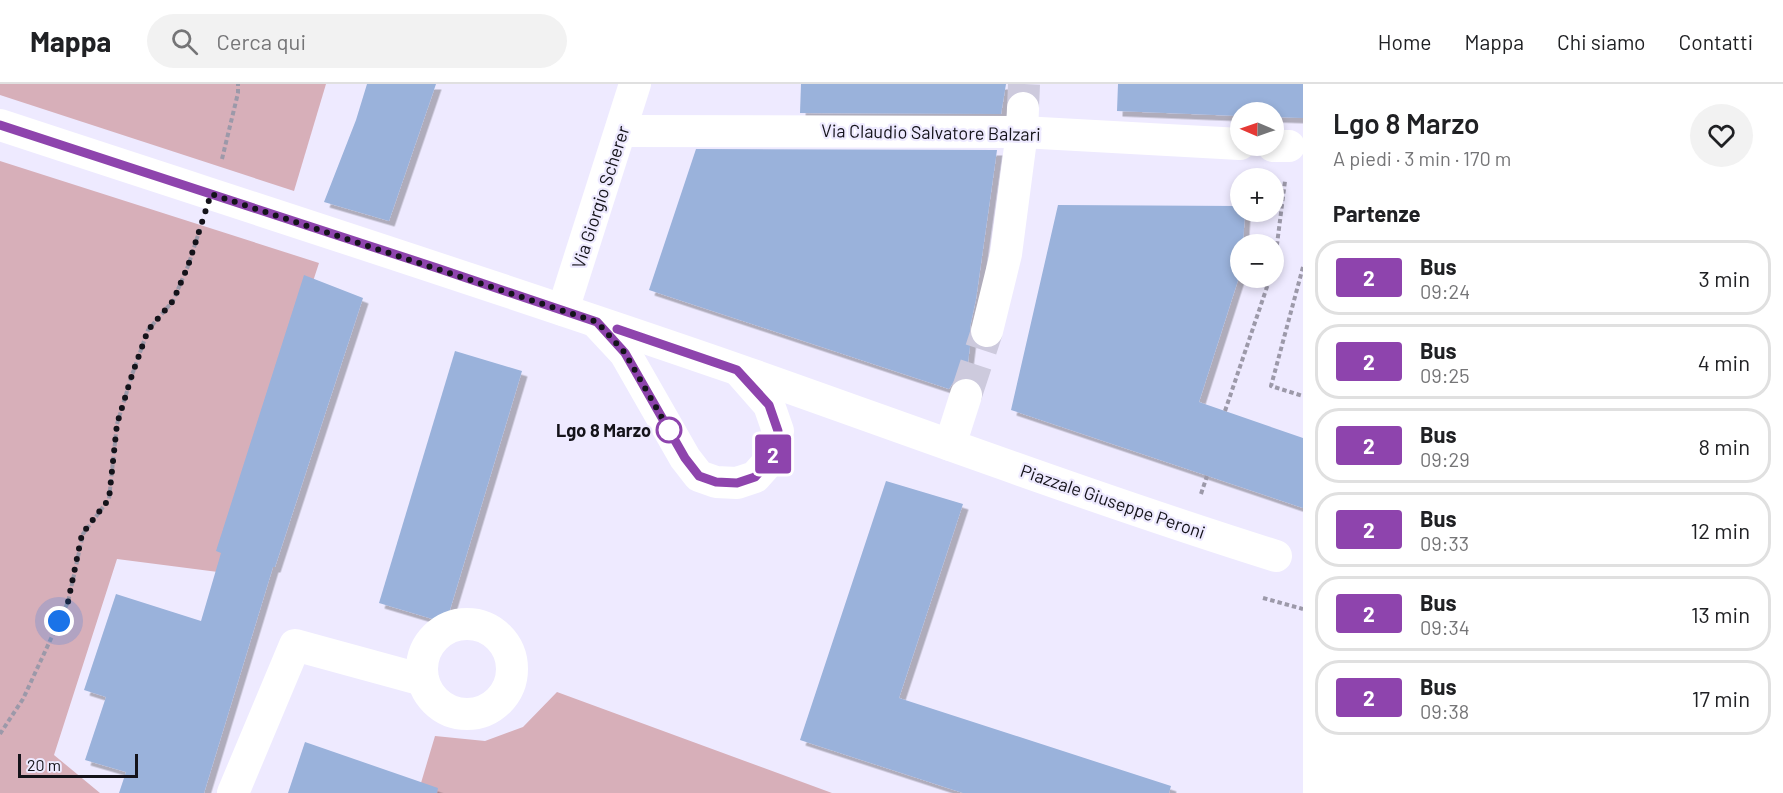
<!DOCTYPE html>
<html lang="it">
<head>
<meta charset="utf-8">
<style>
	body { margin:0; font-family:Barlow,sans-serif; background:#f2f2f2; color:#202124; height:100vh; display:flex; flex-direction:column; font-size:22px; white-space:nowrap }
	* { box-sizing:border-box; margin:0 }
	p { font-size:20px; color:#757577 }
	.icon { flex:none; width:33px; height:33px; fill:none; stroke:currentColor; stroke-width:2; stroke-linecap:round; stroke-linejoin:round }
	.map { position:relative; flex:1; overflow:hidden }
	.side { display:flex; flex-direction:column; background:#fff; width:480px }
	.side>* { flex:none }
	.badge { padding:0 12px; border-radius:4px; font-size:21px; line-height:39px }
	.needle { width:39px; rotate:272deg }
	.tools { position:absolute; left:1230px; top:18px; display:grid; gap:12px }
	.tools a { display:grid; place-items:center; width:54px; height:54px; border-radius:50%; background:#fff; box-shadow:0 3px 9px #0003; font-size:30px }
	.scale { position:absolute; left:18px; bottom:15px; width:120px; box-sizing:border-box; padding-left:6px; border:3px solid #14131a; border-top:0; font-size:16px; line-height:21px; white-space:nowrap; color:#14131a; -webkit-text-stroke:4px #eeeaff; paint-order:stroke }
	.you { position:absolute; width:30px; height:30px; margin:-15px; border:4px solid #fff; border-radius:50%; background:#1a73e8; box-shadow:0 0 0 9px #1a73e833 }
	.map>.badge { position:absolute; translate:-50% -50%; box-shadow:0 0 0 3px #fff }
	h2 { padding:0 30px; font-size:22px; line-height:54px }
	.round { display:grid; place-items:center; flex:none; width:63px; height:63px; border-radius:32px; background:#f2f2f2 }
	.head { display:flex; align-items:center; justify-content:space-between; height:102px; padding:0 30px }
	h1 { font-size:28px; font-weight:600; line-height:45px }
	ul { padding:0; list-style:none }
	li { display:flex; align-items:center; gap:18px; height:75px; margin:0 12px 9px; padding:0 18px; border:3px solid #e0e0e0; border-radius:24px }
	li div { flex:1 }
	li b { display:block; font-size:22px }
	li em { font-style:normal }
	li .badge { min-width:66px; font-weight:700; text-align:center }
	header { display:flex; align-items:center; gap:36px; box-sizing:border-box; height:84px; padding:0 30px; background:#fff; border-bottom:2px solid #e0e0e0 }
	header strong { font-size:28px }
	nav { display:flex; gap:33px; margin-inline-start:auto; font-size:21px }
	.search { width:420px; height:54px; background:#f2f2f2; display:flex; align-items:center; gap:15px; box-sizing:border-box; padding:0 21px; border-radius:33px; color:#757577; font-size:22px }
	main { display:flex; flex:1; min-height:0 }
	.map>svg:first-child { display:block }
	.green { fill:#d7afb9 }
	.building { fill:#9ab2db; filter:url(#shadow) }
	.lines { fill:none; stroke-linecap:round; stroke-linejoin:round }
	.street-tunnel { stroke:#cdcadd; stroke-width:32; stroke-dasharray:32 16; stroke-linecap:butt }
	.path { stroke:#9c99a9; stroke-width:4; stroke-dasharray:4.5 3; stroke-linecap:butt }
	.street { stroke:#fff; stroke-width:32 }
	.line-casing { stroke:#fff; stroke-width:14 }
	.line { stroke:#8e44ad; stroke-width:9 }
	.walk { stroke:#14131a; stroke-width:6; stroke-dasharray:0 10.8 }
	.stop-dot { fill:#fff; stroke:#8e44ad; stroke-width:3 }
	.labels { text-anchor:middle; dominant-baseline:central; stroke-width:4.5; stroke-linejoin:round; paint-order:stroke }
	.street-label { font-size:18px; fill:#14131a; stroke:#eeeaff }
	.stop-label { font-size:18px; font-weight:bold; fill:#14131a; stroke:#eeeaff; text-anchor:end }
</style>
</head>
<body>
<header>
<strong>Mappa</strong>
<div class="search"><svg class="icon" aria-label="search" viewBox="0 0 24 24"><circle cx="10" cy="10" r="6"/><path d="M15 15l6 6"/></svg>Cerca qui</div>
<nav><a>Home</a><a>Mappa</a><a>Chi siamo</a><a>Contatti</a></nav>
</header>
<main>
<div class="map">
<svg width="1303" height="709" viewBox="0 0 1303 709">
	<defs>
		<filter id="shadow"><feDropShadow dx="5.5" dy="5.5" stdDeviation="0" flood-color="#0004"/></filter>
	</defs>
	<rect width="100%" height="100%" fill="#eeeaff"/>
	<g class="green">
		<polygon points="0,0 326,0 294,107 0,11"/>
		<polygon points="0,77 319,179 218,488 117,475 54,671 100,709 0,709"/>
		<polygon points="557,608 832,709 418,709 435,652 485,657 523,643"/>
	</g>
	<g class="building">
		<polygon points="367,0 436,0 389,137 324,118 356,36"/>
		<polygon points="801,0 1006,0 1001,30 800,29"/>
		<polygon points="1118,0 1303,0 1303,34 1274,33 1274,28 1240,28 1240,32 1117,27"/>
		<polygon points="696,65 997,66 976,215 970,243 971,254 966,294 954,297 949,305 649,206"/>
		<polygon points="1058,121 1240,122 1240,128 1245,128 1243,160 1240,160 1240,190 1199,318 1303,354 1303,424 1011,326"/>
		<polygon points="304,191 363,214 275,483 273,483 204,709 119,709 126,688 85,676 106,613 84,606 116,510 201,537 221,469 216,467"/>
		<polygon points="455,267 522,287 446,539 379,519"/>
		<polygon points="886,397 963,420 899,614 1171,702 1169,709 963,709 800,656"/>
		<polygon points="305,658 438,704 437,709 288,709"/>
	</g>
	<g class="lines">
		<g class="street-tunnel">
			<polyline points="1023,24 1024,0"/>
			<polyline points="966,311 987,247"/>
		</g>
		<g class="path">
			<polyline points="222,75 238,9 238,0"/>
			<polyline points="1303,183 1271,302 1303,312"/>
			<polyline points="1274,184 1285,97"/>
			<polyline points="1225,327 1270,194"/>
			<polyline points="1201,410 1207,392"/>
			<polyline points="1263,514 1303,525"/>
			<polyline points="0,650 23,615 68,518 83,450 109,415 117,340 132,291 148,246 173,217 188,182 200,145"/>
		</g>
		<g class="street">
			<path d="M 0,41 C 246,122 494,201 739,286 C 918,349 1095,415 1276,472"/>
			<polyline points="622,47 1022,48 1240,60"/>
			<polyline points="1273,62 1289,62"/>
			<polyline points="563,226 635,0"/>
			<polyline points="597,239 625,269 685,374 699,392 716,398 737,399 755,393 771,375 778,347 769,321 740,288"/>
			<polyline points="987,247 1006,170 1022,48 1023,24"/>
			<polyline points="950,361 966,311"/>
			<circle cx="467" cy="585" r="45"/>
			<polyline points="233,709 295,561 423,596"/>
		</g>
	</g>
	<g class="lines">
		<g class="line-casing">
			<polyline id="line" points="0,41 437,184 597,238 625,269 685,374 699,392 716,398 737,399 755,393 771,375 778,347 769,321 737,286 617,245"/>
		</g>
		<use href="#line" class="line"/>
		<polyline class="walk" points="59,537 68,518 82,450 109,415 117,340 132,291 148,246 173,217 188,182 211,110 597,238 625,269 669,346"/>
	</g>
	<circle class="stop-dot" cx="669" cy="346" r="12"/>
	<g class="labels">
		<g class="street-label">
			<text transform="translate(931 48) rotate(1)">Via Claudio Salvatore Balzari</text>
			<text transform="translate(600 113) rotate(-72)">Via Giorgio Scherer</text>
			<text transform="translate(1113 417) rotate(19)">Piazzale Giuseppe Peroni</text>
		</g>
		<g class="stop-label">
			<text x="651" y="346">Lgo 8 Marzo</text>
		</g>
	</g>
</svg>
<div class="tools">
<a><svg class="needle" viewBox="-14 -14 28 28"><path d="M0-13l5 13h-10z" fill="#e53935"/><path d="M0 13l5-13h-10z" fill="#757577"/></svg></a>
<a>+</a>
<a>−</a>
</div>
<div class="scale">20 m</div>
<div class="you" style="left:59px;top:537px"></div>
<b class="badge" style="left:773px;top:370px;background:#8e44ad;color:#fff">2</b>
</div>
<section class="side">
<div class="head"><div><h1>Lgo 8 Marzo</h1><p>A piedi · 3 min · 170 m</p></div><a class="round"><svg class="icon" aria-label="heart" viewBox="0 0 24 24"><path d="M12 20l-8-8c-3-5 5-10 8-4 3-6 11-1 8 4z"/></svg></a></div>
<h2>Partenze</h2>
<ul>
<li><span class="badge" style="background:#8e44ad;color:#fff">2</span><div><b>Bus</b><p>09:24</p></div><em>3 min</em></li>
<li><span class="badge" style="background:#8e44ad;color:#fff">2</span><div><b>Bus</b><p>09:25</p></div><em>4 min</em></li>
<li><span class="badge" style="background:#8e44ad;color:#fff">2</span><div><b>Bus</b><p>09:29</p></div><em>8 min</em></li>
<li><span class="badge" style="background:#8e44ad;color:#fff">2</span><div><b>Bus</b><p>09:33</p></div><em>12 min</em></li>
<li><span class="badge" style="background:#8e44ad;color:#fff">2</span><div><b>Bus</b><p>09:34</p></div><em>13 min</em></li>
<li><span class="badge" style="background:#8e44ad;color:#fff">2</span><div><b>Bus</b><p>09:38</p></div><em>17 min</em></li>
</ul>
</section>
</main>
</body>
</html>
